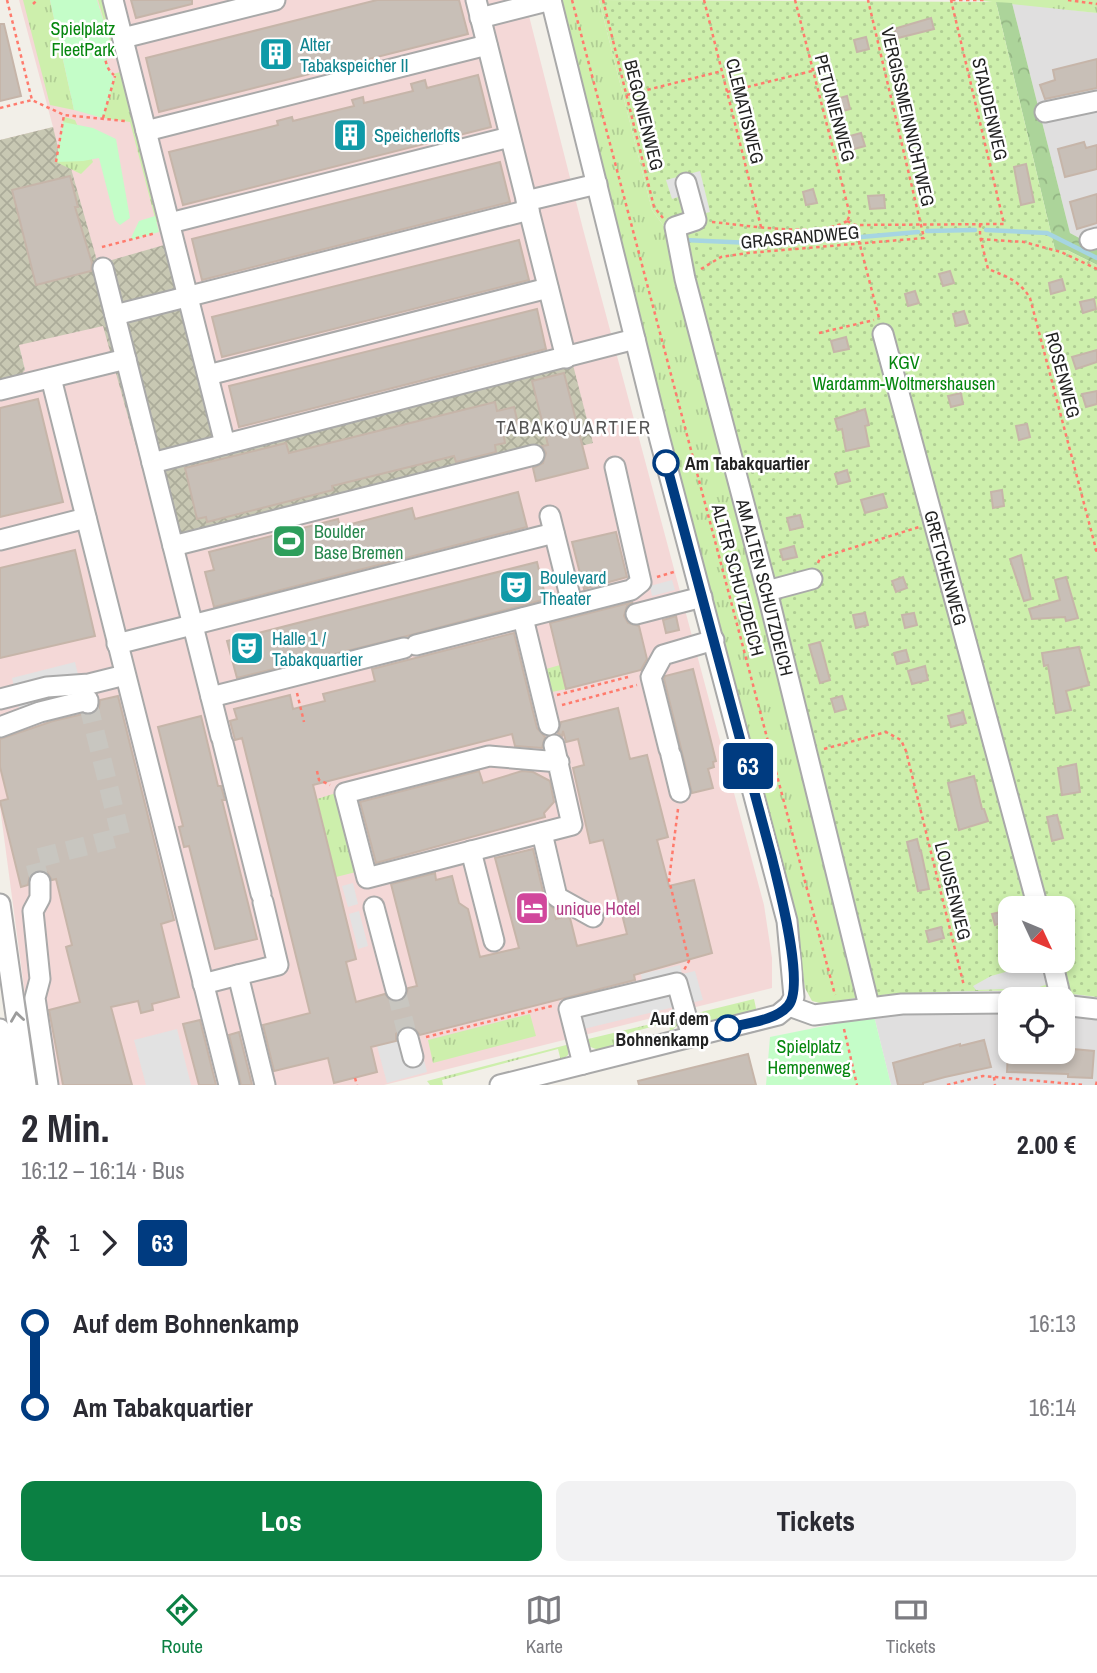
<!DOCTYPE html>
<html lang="de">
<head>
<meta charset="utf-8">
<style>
	body { margin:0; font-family:"Archivo Narrow",sans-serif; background:#f2f2f3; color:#2b2b33; height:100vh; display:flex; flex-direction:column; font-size:26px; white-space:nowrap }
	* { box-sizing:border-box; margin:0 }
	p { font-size:23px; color:#7c7c81 }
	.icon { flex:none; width:38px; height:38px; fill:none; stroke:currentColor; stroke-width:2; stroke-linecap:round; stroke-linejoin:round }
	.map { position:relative; height:1085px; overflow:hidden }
	.details { display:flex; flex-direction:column; background:#fff; flex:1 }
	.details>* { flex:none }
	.badge { padding:0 14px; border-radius:5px; font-size:24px; line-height:46px }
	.needle { width:46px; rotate:134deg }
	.controls { position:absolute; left:998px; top:896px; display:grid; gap:14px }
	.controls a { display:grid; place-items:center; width:77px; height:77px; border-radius:14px; background:#fff; box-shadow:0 4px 10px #0003; font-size:35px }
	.map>.badge { position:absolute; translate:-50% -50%; box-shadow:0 0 0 4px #fff }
	.legs { display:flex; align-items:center; gap:10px; height:77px; padding:0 21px; font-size:23px }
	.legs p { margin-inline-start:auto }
	.overview { display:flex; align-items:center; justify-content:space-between; height:119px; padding:0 21px }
	h1 { font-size:38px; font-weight:800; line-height:52px }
	.primary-button { display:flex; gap:14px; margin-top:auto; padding:14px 21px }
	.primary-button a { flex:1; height:80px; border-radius:14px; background:#0b8043; color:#fff; font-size:28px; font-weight:800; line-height:80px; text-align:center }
	.primary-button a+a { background:#f2f2f3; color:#2b2b33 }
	ul { padding:0 21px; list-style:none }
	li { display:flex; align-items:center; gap:24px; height:84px; font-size:26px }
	li i { display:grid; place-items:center; width:10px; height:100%; margin:0 9px; background:currentColor }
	li i::after { content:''; width:18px; height:18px; margin:-9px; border:5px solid; border-radius:50%; background:#fff }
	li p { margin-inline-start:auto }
	li:first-child i { background:linear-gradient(#0000 50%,currentColor 0) }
	li:last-child i { background:linear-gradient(currentColor 50%,#0000 0) }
	.tab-bar { display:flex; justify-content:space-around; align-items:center; height:98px; border-top:2px solid #e1e1e2; background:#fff; font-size:19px; color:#7c7c81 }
	.tab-bar a { display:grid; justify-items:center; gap:4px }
	.tab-bar .current { color:#0b8043 }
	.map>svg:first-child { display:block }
	.residential { fill:#e0dfdf; fill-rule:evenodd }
	.commercial { fill:#f4d8d7 }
	.construction { fill:url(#construction-cross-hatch) }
	.grass { fill:url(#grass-tufts) }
	.forest { fill:url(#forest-crowns) }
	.park { fill:#c4fdc8 }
	.garden { fill:url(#garden-dots); fill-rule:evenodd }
	.parking { fill:#e2e2e2 }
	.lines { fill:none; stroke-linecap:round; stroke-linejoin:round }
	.stream { stroke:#a6d5e2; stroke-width:4.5 }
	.building { fill:#c8bfb7; stroke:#c6b5a9; stroke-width:2 }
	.minor-tunnel { stroke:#c8c6c0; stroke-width:19; stroke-dasharray:19 10; stroke-linecap:butt }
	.minor-casing { stroke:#a9a9a9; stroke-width:23 }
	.path { stroke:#ff7b6d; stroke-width:2.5; stroke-dasharray:3.5 3.5; stroke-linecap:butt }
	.minor { stroke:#fff; stroke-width:19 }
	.oneway { stroke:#9c9c9c }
	.line-1-casing { stroke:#fff; stroke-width:16 }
	.line-1 { stroke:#003b80; stroke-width:10 }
	.stop-1-dot { fill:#fff; stroke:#003b80; stroke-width:3.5 }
	.labels { text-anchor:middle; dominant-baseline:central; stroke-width:5; stroke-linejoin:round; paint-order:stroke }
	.park-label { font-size:18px; fill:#05860e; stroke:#fff }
	.culture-label { font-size:18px; fill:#0d838f; stroke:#fff; text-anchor:start }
	.street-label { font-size:18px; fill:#222; stroke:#fff }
	.stop-label { font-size:18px; font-weight:bold; fill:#222; stroke:#fff; text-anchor:start }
	.leisure-label { font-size:18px; fill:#27864d; stroke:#fff; text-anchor:start }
	.hotel-label { font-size:18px; fill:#b23c85; stroke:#fff; text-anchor:start }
	.neighbourhood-label { font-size:19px; letter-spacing:2px; fill:#555; stroke:#fff }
</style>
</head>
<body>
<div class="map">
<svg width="1097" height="1085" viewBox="0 0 1097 1085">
	<defs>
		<pattern id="construction-cross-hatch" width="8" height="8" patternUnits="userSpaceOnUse" patternTransform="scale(1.75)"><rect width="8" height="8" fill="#c8c8b3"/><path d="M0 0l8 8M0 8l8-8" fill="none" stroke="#acac9a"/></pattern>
		<pattern id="grass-tufts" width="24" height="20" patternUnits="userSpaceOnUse" patternTransform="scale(1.75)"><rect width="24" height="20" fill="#cdefac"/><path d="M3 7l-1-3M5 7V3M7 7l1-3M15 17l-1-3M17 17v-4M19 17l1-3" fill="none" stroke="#b0cd94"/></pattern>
		<pattern id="forest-crowns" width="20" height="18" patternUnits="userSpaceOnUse" patternTransform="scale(1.75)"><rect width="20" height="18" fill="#acd49a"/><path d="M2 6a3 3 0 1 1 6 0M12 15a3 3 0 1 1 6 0" fill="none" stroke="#94b684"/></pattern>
		<pattern id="garden-dots" width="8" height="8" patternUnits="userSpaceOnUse" patternTransform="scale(1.75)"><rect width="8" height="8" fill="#cdefac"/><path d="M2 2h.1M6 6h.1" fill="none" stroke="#b0cd94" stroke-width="1.8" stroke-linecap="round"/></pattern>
	</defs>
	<rect width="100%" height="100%" fill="#f2efe8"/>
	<g class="residential">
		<polygon points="1012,3 1097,13 1097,246 1094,246 1070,233"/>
		<path d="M 951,991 L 1052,991 L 1097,997 L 1097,1085 L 891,1085 L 874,1016 L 865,996 ZM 1010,999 L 1062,999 L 1062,1052 L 1010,1052 Z"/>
	</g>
	<polygon class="commercial" points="19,0 525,0 583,229 764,905 772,958 772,988 384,1085 37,1085 0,807 0,389 25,370 0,269 0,140 53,127"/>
	<polygon class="construction" points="53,127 61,160 68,158 98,264 171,243 218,449 572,361 593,443 164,548 103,326 19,345 25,370 8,388 0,389 0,140"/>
	<g class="grass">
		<polygon points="23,0 50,0 74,110 50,105"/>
		<polygon points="98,0 113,0 123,38 110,42"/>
		<polygon points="557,0 599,0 652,210 669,233 865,996 824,1004 812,1001 805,988 799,947"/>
		<polygon points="974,0 1097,0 1097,13"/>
		<polygon points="131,69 169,220 156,222 130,122 103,118 115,76 113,74"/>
		<polygon points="64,117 75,120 93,162 81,174 56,162"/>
		<polygon points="560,665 566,689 552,692 546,669"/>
		<polygon points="336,793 356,872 336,877 317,799"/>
		<polygon points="754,999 757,1013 712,1024 699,1021 693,1014"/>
		<polygon points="530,1014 536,1036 433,1063 428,1040"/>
		<polygon points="680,1017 678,1025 670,1032 669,1022 629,1033 630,1043 601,1051 588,1046 584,1040"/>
		<polygon points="570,1044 568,1055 561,1061 558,1049 442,1080 443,1085 430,1085 427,1081"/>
	</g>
	<polygon class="forest" points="996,2 1012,3 1070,233 1094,246 1097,246 1097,265 1067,250 1055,250"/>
	<g class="park">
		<polygon points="50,0 97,0 110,42 105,54 114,82 103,118 74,110"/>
		<polygon points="63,122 93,128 116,139 130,218 120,225 115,220 99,158 83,161 56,162"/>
		<polygon points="155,216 159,232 130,240 139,221"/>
		<polygon points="874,1016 891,1085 766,1085 770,1037"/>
	</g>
	<path class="garden" d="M 599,0 L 996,2 L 1055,250 L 1067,250 L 1097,265 L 1097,997 C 1020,987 943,991 865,996 L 669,233 L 652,210 ZM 1010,908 L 1062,908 L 1062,961 L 1010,961 Z"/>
	<g class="parking">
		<polygon points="700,171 710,212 698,215 681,196 672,199 666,180"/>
		<polygon points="672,580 675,590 652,596 650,586"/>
		<polygon points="75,662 83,696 20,713 12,678"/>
		<polygon points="353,883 358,904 348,907 342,886"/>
		<polygon points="359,911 368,946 358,949 349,914"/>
		<polygon points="1034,964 1036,972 1046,973 1048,984 1028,991 1004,989 976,990 973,986 991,976"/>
		<polygon points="680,965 682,974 695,971 703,1000 567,1033 559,1001 642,981 641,974"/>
		<polygon points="177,1029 191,1085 146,1085 134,1040"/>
		<polygon points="418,1036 427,1072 387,1083 377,1046"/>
	</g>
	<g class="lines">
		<g class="stream">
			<polyline points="986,230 1047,233 1097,258"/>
			<polyline points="927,231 975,230"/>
			<polyline points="861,237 918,232"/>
			<polyline points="684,240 773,244 854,237"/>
		</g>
	</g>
	<g class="building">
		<polygon points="131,0 192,0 192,4 136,18"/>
		<polygon points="377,0 459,0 468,34 159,112 146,58"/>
		<polygon points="931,18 934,29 898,38 894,29"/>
		<polygon points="0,24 4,24 21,96 0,101"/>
		<polygon points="866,37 869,49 857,52 854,40"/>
		<polygon points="1097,59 1097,88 1045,99 1040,85 1055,80 1053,70"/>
		<polygon points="478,75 491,127 183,205 169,152 278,125 277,121 292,117 293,121 354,106 352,100 363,97 364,103 413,91 411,84 425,80 427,88"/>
		<polygon points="847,96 850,109 839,112 836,99"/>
		<polygon points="861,133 865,146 854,149 850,136"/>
		<polygon points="1084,142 1086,148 1097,145 1097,169 1065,177 1058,149"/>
		<polygon points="500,162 510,202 202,280 192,239"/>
		<polygon points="1026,164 1034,202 1021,205 1014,167"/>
		<polygon points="70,176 78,207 75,207 92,263 91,271 36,285 12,190"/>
		<polygon points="813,189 817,203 806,205 803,192"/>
		<polygon points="1097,194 1097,223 1077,229 1070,202"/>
		<polygon points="884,195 885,208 870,209 868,196"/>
		<polygon points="519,240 529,280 222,357 212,317"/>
		<polygon points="950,271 954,283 943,286 939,274"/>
		<polygon points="1062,279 1065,290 1051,294 1049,283"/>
		<polygon points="915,291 919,303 908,306 905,294"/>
		<polygon points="1094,299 1096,309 1083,313 1080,302"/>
		<polygon points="537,309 546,349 239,427 229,386"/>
		<polygon points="964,311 968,323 956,326 953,314"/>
		<polygon points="846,337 849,349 834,352 831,341"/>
		<polygon points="1097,350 1097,362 1076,369 1072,357"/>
		<polygon points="564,373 588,468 536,481 533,468 543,463 546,453 542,446 548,445 532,381"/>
		<polygon points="1097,391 1097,404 1086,407 1082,394"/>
		<polygon points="961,393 963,404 951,407 948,396"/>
		<polygon points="38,399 63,502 0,517 0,408"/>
		<polygon points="495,402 497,411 514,407 519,428 503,432 505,443 495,445 496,452 456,462 454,456 332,486 333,490 207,522 206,517 197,519 185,468 286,443 289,453"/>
		<polygon points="865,409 869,425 865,426 869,446 846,451 842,429 838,430 835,419"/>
		<polygon points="1027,424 1030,437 1019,440 1016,426"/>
		<polygon points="847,470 850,481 838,484 835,474"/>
		<polygon points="1002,490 1004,506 993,508 991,492"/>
		<polygon points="518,492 527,527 214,607 205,572 214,570 209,552 338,519 340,527 412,508 415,519"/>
		<polygon points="883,494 887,507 865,513 861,500"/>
		<polygon points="800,515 803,527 790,530 787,518"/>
		<polygon points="616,532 627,577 584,589 572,542"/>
		<polygon points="794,546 797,557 783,560 780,550"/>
		<polygon points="75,550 95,636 0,658 0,568"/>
		<polygon points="1021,555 1031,599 1024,601 1010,559"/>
		<polygon points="537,562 546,599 407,636 237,678 227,641"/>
		<polygon points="903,577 907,588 896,592 892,581"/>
		<polygon points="1066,577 1078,618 1066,621 1065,617 1032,619 1029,609 1060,600 1055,580"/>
		<polygon points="633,602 627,606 624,616 628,623 639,626 647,659 641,670 566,689 550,623"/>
		<polygon points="865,613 868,625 856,628 853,615"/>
		<polygon points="914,613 917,625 905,628 902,615"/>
		<polygon points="676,616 679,630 666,633 663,620"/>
		<polygon points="514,633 537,728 545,737 542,748 515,746 512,734 313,785 356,959 346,962 356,1002 385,994 392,1002 398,1002 405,998 408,988 417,986 391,884 435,873 436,880 452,876 459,903 468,909 480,957 519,948 495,858 533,849 545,900 554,909 556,919 566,916 570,918 577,946 627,934 603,840 590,843 573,768 584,765 578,739 566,742 563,731 562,736 558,733 561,722 618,708 630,759 647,755 668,837 657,840 669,886 694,880 712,953 634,975 635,980 420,1035 412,1026 404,1026 396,1034 396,1041 371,1047 377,1072 334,1083 328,1058 274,1071 263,1025 310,1013 242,738 235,740 230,721 237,719 234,709 290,695 293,709 325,701 323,694 375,681 372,669"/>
		<polygon points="820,642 830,680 820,683 809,645"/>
		<polygon points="1079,647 1089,685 1066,691 1071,710 1056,713 1048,665 1044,666 1042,653"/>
		<polygon points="906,650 909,661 897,664 894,653"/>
		<polygon points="925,666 928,680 912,684 908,671"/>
		<polygon points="693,669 716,761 713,762 714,767 708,769 713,788 692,793 664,679 665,676"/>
		<polygon points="118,696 174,920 161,924 179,997 152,1004 153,1010 141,1013 138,1001 111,1007 132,1085 63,1085 49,1010 80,1002 66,947 72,945 56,879 52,880 47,872 39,870 30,875 28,885 21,887 0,801 8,799 0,767 0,739 53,721 83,714 93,714 99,708 100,700"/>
		<polygon points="842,696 846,709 835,712 831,699"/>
		<polygon points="963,712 966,723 951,727 948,716"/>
		<polygon points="201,716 218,786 221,786 225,800 222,800 257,939 215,949 189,846 184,847 179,827 183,826 158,727"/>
		<polygon points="1076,764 1080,792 1062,795 1058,768"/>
		<polygon points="479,771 483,783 522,771 533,772 550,781 554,802 544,813 545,817 376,863 360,802"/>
		<polygon points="974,776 982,809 984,809 988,821 959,830 948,783"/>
		<polygon points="1057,815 1063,838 1052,841 1047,817"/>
		<polygon points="917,839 920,851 921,851 929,889 918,891 907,842"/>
		<polygon points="1005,911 1008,921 995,925 992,914"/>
		<polygon points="941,927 944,938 929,942 926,931"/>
		<polygon points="200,1020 216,1085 199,1085 183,1024"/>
		<polygon points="239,1032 252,1085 241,1085 229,1035"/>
		<polygon points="984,1040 991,1067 945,1077 923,1083 923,1085 898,1085 893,1063 960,1044 960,1046"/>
		<polygon points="1062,1048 1094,1051 1092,1078 1068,1077 1068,1074 1007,1072 1008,1052 1062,1052"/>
		<polygon points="748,1054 756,1085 639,1085 638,1081"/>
	</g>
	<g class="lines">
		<g class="minor-tunnel">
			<polyline points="40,882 34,859 121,837 88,703"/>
			<polyline points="396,990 408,1038"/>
		</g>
		<g class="minor-casing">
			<g id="minor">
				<polyline points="113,0 225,444"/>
				<polyline points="476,0 566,358"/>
				<polyline points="480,18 551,0"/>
				<polyline points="123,38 275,0"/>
				<polyline points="1045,112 1097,101"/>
				<polyline points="146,131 487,45"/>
				<path id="s1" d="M 686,183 L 696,220 L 675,227 L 685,279 L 767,591 L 869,1006"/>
				<polyline points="526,201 597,184"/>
				<polyline points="170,223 510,137"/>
				<polyline points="1090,240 1097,238"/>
				<polyline points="103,268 221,737"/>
				<polyline points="115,315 529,210"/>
				<path id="s2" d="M 883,334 L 1038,908"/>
				<polyline points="208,375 548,288"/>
				<polyline points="51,378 229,1085"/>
				<polyline points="0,390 126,359"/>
				<polyline points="152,463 635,339"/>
				<polyline points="550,516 572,604"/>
				<polyline points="0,540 86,518"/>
				<polyline points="173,546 534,455"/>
				<polyline points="767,591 812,579"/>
				<polyline points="636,614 702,597"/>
				<polyline points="523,618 549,725"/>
				<polyline points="117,644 554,533"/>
				<polyline points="416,645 631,590 641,582 615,467"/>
				<polyline points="211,697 404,648"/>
				<polyline points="0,699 47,687 89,684 125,675"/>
				<polyline points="0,727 40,712 88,700 88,703"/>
				<polyline points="223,743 261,894"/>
				<polyline points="554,745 572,825 367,878 345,793 489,756 559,762"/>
				<polyline points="669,749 651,677 663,655 714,640"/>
				<polyline points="671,755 680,792"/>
				<polyline points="542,833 557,897 593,917"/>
				<polyline points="471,851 494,941"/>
				<polyline points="40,882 40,898 33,911 40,979 35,998 48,1085"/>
				<polyline points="263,902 278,965 238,975 265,1085"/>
				<polyline points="0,904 26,1085"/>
				<polyline points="374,907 396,990"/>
				<polyline points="1052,961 1061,999"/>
				<polyline points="203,984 238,975"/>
				<polyline points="1062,1005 1097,1009"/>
				<polyline points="789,1006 814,1015 902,1004 1010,1003"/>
				<polyline points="0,1029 8,1085"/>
				<polyline points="408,1038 413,1057"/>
				<polyline points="583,1064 569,1009 677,983 692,1037"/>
				<polyline points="500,1085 778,1015 789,1006 794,997 787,921 660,440 551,0"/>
			</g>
		</g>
		<g class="path">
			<polyline points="7,0 32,100 64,115 125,121"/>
			<polyline points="572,0 835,995"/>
			<polyline points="603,0 654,207 663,218"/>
			<polyline points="704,0 761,227"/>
			<polyline points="795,0 850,215 847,221"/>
			<polyline points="952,0 985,0"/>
			<polyline points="1068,0 1097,4"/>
			<polyline points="33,4 37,0"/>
			<path d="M 107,47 C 103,57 106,69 114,75"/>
			<polyline points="727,92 812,71"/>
			<polyline points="627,95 722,71"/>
			<polyline points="0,108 32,100"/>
			<polyline points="103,118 115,76"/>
			<polyline points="56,162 64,115"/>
			<polyline points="847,221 855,225 1004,224 951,0"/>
			<path d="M 712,222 C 745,225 820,238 847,221"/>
			<path d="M 980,224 L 980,236 L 988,269 C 1006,276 1020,281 1030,298 L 1097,553"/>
			<polyline points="855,226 879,318"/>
			<polyline points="980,239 1024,242 1061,252 1097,269"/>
			<polyline points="102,247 156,233"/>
			<polyline points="701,269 721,257 748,253 924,238 868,0"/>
			<polyline points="819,333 874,320"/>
			<polyline points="818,563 820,558 919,527"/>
			<polyline points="657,577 677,571"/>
			<polyline points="297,693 304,722"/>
			<polyline points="557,695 628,677"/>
			<polyline points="562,705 637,685"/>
			<polyline points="824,749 886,732 901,740 906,751 964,986"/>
			<polyline points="317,771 319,780 330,785"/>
			<polyline points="678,809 669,880 689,961 684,970"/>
			<polyline points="844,1029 857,1085"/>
			<polyline points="426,1037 552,1006"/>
			<polyline points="994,1077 995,1085"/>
			<polyline points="355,1078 357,1085"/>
			<polyline points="947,1085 983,1076 1084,1085"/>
			<polyline points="1096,1085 1097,1081"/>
		</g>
		<use href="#minor" class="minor"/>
	</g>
	<defs><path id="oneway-chevron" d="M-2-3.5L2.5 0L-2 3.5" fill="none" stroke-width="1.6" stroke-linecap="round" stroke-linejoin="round" transform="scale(1.75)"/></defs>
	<use class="oneway" href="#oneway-chevron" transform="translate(17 1017) rotate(-98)"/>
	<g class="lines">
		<g class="line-1-casing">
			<path id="line-1" d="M 666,463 L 772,858 C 778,884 806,987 788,1006 C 775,1021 746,1023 728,1028"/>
		</g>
		<use href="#line-1" class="line-1"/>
	</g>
	<defs>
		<g id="building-square" transform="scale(1.75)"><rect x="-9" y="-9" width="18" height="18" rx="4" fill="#0f9aa8" stroke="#fff"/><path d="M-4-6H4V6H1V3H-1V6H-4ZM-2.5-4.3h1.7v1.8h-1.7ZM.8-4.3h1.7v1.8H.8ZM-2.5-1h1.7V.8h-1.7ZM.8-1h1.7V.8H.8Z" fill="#fff"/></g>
		<g id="stadium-square" transform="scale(1.75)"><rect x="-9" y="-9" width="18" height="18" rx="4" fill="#2e9e5b" stroke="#fff"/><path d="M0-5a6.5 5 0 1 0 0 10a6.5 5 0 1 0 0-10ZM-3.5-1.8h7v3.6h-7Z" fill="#fff"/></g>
		<g id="theatre-square" transform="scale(1.75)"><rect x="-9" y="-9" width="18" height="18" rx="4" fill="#0f9aa8" stroke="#fff"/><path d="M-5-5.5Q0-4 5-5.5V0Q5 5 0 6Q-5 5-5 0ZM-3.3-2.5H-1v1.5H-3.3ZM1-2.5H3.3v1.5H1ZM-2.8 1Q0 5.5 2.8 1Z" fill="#fff"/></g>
		<g id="hotel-square" transform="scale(1.75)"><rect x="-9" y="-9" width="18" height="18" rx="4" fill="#d1479c" stroke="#fff"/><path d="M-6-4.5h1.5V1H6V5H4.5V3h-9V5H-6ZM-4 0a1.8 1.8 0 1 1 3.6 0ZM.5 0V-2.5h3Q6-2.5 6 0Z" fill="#fff"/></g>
	</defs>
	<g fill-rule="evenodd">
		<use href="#building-square" x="276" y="54"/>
		<use href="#building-square" x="350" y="135"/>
		<use href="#stadium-square" x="289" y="541"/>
		<use href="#theatre-square" x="516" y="587"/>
		<use href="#theatre-square" x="247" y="648"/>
		<use href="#hotel-square" x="532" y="908"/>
	</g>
	<g class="stop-1-dot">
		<circle cx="666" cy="463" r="12"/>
		<circle cx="728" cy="1028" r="12"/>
	</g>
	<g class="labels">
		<g class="park-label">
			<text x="83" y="28">Spielplatz<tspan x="83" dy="21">FleetPark</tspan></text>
			<text x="904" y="362">KGV<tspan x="904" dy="21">Wardamm-Woltmershausen</tspan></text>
			<text x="809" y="1046">Spielplatz<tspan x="809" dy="21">Hempenweg</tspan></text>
		</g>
		<g class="culture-label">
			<text x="300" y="44">Alter<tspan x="300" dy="21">Tabakspeicher II</tspan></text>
			<text x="374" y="135">Speicherlofts</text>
			<text x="540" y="577">Boulevard<tspan x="540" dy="21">Theater</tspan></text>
			<text x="272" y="638">Halle 1 /<tspan x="272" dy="21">Tabakquartier</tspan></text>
		</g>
		<g class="street-label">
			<text transform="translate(835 108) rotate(75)">PETUNIENWEG</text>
			<text transform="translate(990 109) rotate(77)">STAUDENWEG</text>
			<text transform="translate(745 111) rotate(76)">CLEMATISWEG</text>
			<text transform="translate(644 115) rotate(76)">BEGONIENWEG</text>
			<text transform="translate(908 117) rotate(77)">VERGISSMEINNICHTWEG</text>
			<text transform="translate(800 237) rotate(-5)">GRASRANDWEG</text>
			<text transform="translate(1063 375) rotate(75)">ROSENWEG</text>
			<text stroke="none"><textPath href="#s2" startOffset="242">GRETCHENWEG</textPath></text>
			<text transform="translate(738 580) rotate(75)">ALTER SCHUTZDEICH</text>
			<text stroke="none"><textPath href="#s1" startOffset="432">AM ALTEN SCHUTZDEICH</textPath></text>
			<text transform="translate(953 891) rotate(76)">LOUISENWEG</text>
		</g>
		<g class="stop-label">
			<text x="685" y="463">Am Tabakquartier</text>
			<text x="709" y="1018" text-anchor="end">Auf dem<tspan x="709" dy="21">Bohnenkamp</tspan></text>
		</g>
		<g class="leisure-label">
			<text x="314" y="531">Boulder<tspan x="314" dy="21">Base Bremen</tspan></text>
		</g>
		<g class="hotel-label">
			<text x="556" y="908">unique Hotel</text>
		</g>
		<g class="neighbourhood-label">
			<text x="574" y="427">TABAKQUARTIER</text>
		</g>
	</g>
</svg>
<div class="controls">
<a><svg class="needle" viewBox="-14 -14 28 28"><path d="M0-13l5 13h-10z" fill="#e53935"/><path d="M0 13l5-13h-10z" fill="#7c7c81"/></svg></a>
<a><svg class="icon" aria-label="locate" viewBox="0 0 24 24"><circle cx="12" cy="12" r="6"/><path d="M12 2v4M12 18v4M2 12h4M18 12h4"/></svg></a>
</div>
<b class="badge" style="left:748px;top:766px;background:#003b80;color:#fff">63</b>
</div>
<section class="details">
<div class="overview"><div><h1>2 Min.</h1><p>16:12 – 16:14 · Bus</p></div><b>2.00 €</b></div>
<div class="legs"><svg class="icon" aria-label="walk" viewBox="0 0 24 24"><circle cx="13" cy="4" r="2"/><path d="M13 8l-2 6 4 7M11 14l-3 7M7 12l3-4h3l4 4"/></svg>1<svg class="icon" aria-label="forward" viewBox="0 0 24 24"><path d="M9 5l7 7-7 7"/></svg><b class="badge" style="background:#003b80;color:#fff">63</b></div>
<ul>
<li><i style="color:#003b80"></i><b>Auf dem Bohnenkamp</b><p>16:13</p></li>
<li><i style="color:#003b80"></i><b>Am Tabakquartier</b><p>16:14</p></li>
</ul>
<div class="primary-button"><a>Los</a><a>Tickets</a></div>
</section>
<nav class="tab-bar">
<a class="current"><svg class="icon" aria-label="directions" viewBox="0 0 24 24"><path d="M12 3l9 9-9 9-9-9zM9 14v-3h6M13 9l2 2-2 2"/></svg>Route</a>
<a><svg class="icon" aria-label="map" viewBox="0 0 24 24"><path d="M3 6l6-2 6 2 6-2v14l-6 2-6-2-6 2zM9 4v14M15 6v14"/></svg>Karte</a>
<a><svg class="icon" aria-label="tickets" viewBox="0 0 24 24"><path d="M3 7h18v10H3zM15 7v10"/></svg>Tickets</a>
</nav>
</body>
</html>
